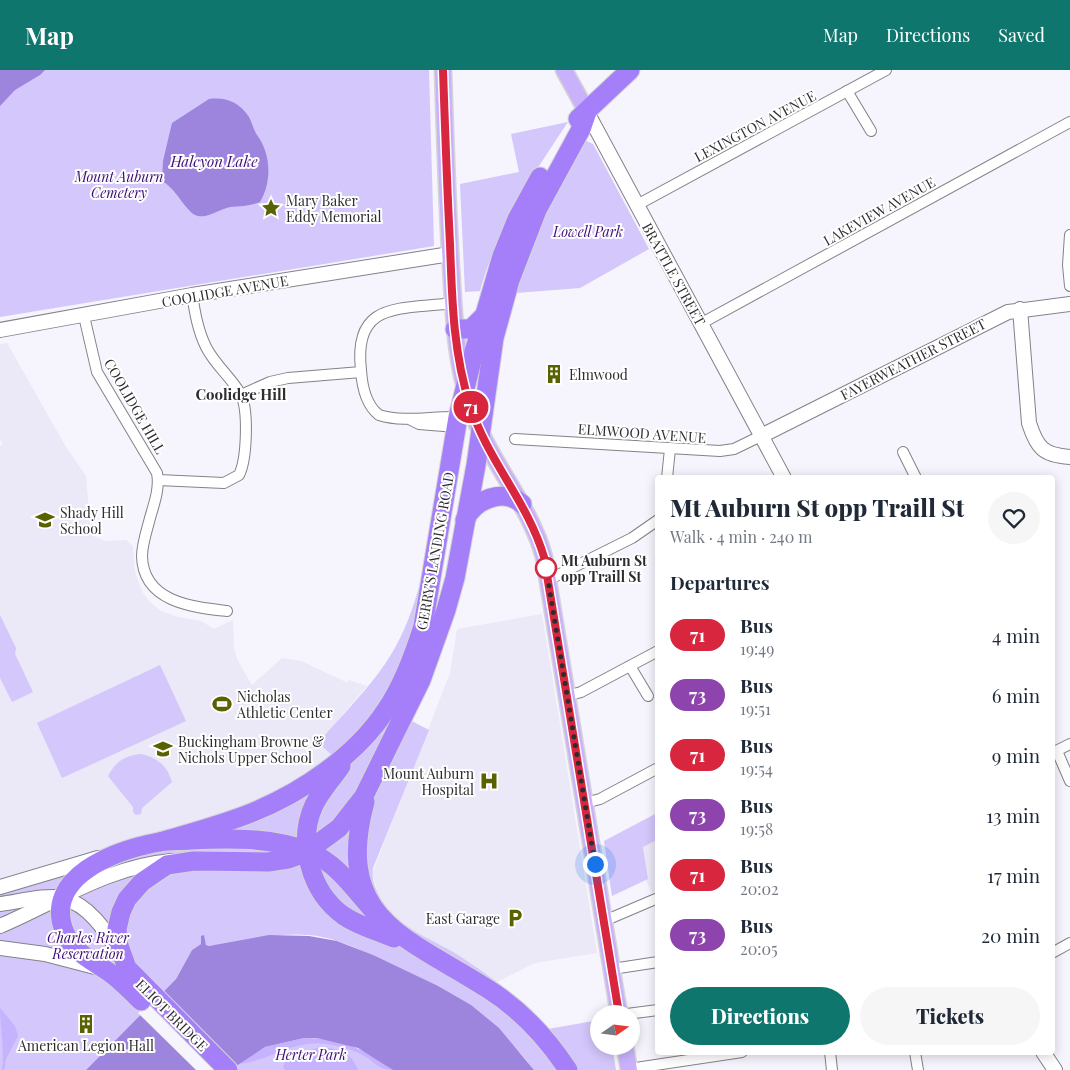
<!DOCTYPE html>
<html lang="en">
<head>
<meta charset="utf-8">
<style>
	body { margin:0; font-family:"Playfair Display",serif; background:#f6f6f7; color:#1f2937; height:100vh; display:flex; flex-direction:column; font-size:19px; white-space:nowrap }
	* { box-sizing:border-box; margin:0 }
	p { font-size:16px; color:#747a83 }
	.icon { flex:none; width:28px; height:28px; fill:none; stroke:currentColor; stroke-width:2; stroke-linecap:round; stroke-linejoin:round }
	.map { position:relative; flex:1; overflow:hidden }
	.details { position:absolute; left:655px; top:405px; width:400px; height:580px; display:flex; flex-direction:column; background:#fff; border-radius:5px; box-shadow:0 2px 12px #0003 }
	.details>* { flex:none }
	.badge { padding:0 10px; border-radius:16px; font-size:18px; line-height:32px }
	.needle { width:32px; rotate:76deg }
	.tools { position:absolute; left:590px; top:935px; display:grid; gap:10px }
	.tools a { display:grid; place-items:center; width:50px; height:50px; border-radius:50%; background:#fff; box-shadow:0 2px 12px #0003; font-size:25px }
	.you { position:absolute; width:25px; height:25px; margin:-12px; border:4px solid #fff; border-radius:50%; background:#1a73e8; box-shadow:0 0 0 8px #1a73e833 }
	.map>.badge { position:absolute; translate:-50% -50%; box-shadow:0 0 0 2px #fff }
	h2 { padding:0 15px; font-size:19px; line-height:45px }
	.round { display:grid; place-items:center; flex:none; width:52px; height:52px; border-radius:26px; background:#f6f6f7 }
	.overview { display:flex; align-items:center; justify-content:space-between; height:85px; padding:0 15px }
	h1 { font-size:24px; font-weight:800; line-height:38px }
	.primary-button { display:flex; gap:10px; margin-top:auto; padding:10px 15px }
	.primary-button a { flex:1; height:58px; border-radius:30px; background:#0f766e; color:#fff; font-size:20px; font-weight:800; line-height:58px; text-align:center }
	.primary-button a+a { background:#f6f6f7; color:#1f2937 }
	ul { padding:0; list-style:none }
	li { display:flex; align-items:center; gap:15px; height:60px; padding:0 15px }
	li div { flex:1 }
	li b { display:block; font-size:19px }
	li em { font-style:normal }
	li .badge { min-width:55px; font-weight:700; text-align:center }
	header { display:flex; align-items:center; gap:30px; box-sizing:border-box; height:70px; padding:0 25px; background:#0f766e; color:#fff }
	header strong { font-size:24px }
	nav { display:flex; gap:28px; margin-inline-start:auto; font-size:18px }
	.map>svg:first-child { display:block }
	.built { fill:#ebe8f7 }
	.green { fill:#d3c7fb }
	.forest { fill:#c6b3fd }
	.water { fill:#9d84dc }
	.pier { fill:#f6f4fc }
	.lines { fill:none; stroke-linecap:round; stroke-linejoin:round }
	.street-casing { stroke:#848289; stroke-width:12 }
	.secondary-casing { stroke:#848289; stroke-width:16 }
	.primary-casing { stroke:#d5d5d5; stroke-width:19 }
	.highway-casing { stroke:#d5d5d5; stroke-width:21 }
	.street { stroke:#fff; stroke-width:10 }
	.secondary { stroke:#fff; stroke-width:14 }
	.primary { stroke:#c9b2fb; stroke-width:16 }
	.highway { stroke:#a57ff9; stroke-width:19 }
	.line-casing { stroke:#fff; stroke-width:11 }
	.line { stroke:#d7263d; stroke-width:8 }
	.walk { stroke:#2d2c2f; stroke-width:5; stroke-dasharray:0 9 }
	.stop-dot { fill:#fff; stroke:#d7263d; stroke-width:2.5 }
	.labels { text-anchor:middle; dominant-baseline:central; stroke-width:4; stroke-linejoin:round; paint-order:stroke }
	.street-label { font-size:14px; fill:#2d2c2f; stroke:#fff }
	.park-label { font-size:14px; font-style:italic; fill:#3d0c77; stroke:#fff }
	.poi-label { font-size:14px; fill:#2d2c2f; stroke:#fff; text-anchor:start }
	.stop-label { font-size:14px; font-weight:bold; fill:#2d2c2f; stroke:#fff; text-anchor:start }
	.water-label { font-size:15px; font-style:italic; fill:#3d0d78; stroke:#fff }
	.neighbourhood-label { font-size:15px; font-weight:bold; fill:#2d2c2f; stroke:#fff }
</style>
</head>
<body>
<header>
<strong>Map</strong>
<nav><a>Map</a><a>Directions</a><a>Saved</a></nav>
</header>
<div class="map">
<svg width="1070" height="1000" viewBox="0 0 1070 1000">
	<rect width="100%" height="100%" fill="#f6f4fc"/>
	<g class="built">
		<polygon points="7,273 66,377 86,406 91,465 105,471 126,470 133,476 135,502 143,523 150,532 161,541 178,547 201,551 214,559 233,550 234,579 238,591 252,615 282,588 301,591 348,613 348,610 367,616 318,673 333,686 283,718 250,734 216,746 89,785 0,809 0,376 3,374 0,369 0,274"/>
		<polygon points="542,544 597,883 535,893 497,912 464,889 413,861 396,849 386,838 377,820 372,804 450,603 457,559"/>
		<polygon points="657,770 657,820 652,823 646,810 648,808 643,777"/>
	</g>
	<g class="green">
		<polygon points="0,0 429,0 434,176 0,247"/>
		<path d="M 568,52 C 532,106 497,158 480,221 L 465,222 L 460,114 L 519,102 L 511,64 Z"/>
		<polygon points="584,70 593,74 649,179 580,218 516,223 545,143"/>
		<path d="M 425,496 L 418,548 L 383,636 L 429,660 L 373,798 C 371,809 375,817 380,827 C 399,862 437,869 467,891 C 497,911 525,932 548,959 L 599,950 L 599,976 L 612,976 L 616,1000 L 534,1000 C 495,948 453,924 395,897 C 372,886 348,872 322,867 C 283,859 246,873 208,876 L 206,875 L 204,866 L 201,874 L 192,880 L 176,909 L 86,1000 L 0,1000 L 0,809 L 89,785 L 236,739 L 298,710 L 333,686 L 318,673 C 347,639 382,607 401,566 C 412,544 418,520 425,496 Z"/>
		<polygon points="0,545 16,578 15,584 33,622 12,632 0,608"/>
		<polygon points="160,595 186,651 62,708 37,653"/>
		<path d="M 142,684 C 159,689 167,696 172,712 L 142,738 L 141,744 L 136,745 L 133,742 L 133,737 L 108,706 C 116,691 126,685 142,684 Z"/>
		<polygon points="657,743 657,770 643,777 648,809 612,826 604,771"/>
		<polygon points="317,968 372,985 393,1000 230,1000 236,994"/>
	</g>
	<g class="forest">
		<path d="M 0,938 L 15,956 L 18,966 L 6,989 L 4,1000 L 2,1000 C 5,979 0,959 0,938 Z"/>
		<path d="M 304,968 C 338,967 366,979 393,1000 C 380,1000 377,994 366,987 C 355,980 340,976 326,974 C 293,969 267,993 236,994 L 265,977 Z"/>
		<path d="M 320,977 C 339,979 351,982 358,1000 L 285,1000 L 283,997 L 287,987 Z"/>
	</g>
	<g class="water">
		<polygon points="0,0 45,0 40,5 15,20 0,36"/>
		<path d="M 209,29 C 226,27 239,32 249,47 C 252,52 253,59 257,65 C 270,82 273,110 260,132 C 250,136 241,136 230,137 C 216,140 201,155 188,139 C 179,129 174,118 162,111 L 163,91 L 172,53 Z"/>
		<polygon points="204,865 206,875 209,876 269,865 309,866 337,871 373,885 438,916 471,935 499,958 534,1000 393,1000 358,978 317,968 304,968 265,977 230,1000 86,1000 176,909 192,880 201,874 201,866"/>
	</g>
	<polygon class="pier" points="161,920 238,996 234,1000 196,1000 138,943"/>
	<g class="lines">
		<g class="street-casing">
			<g id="street">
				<polyline points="847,21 871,61"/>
				<polyline points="637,135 886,0"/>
				<polyline points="1070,165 1068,195 1070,216"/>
				<path d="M 453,233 C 401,240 353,230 361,300 C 362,316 366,335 379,345 C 405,353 431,346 458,347"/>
				<path d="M 84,246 L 97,302 L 157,403 C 160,418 154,434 150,448 C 147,460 142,474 142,486 C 143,532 192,537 227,541"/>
				<polyline points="702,253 1070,52"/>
				<polyline points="241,325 270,312 288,308 361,302"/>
				<polyline points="411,350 419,354 456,357"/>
				<polyline points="515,369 720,381 734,379 763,365"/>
				<polyline points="903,382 916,408"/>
				<polyline points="667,408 670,379"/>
				<path d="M 158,410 L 224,413 L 239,405 C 247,389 249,338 240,323 C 230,306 215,295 206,277 C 198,261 195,243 192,225"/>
				<polyline points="548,510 632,468 658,450"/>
				<polyline points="630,596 648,626"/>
				<polyline points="567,626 581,622 658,581"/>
				<polyline points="1057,681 1070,711"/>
				<polyline points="1052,683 1070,674"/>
				<polyline points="585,733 600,729 658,698"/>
				<polyline points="604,851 658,828"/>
				<polyline points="1052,883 1070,873"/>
				<polyline points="612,899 658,892"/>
				<polyline points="627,944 658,940"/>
				<polyline points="830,982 832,1000"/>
				<polyline points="915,982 918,1000"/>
				<polyline points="629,999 742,982"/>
			</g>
		</g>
		<g class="secondary-casing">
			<g id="secondary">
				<polyline points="587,42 784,408"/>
				<path d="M 1020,239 L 1029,353 C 1037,378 1043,385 1070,387"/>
				<polyline points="0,260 192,225 450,184"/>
				<polyline points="763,365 1008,242 1070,234"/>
				<polyline points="0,817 98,788"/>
				<path d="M 0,834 C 17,832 47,824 63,828 C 89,835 105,860 118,881"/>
				<path d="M 0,856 C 56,832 110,796 171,791"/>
				<polyline points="0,878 45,884 95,897"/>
				<polyline points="1043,982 1055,1000"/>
			</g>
		</g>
		<g class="primary-casing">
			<g id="primary">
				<path d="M 443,0 C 445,66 447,131 451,197 C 454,244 455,290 470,335 C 487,390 529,432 544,487 L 619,944"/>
				<polyline points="564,0 587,42"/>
				<polyline points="625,976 629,1000"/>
			</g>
		</g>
		<g class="highway-casing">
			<g id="highway">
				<polyline points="578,49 630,0"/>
				<polyline points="455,259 471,259 483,247"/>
				<path d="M 465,450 C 474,430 504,417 522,434"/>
				<path d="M 341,696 C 332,709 321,721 314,735 C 297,772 310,822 344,846 C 359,856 377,861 394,868"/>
				<path d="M 365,732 C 333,850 407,867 488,919 C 521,940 547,968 568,1000"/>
				<path d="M 160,772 C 190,763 221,755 251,743 C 301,723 356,686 386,640 C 403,615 414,585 423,556 L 458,347 L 474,282 L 502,186 L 517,149 L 540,107"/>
				<path d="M 141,931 C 132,922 123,913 113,905 C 96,892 74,884 65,863 C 41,806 117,780 159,772 C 169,770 180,771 190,770 C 229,768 273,767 310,782 C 343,796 361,831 387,855"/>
				<polyline points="228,1000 127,898 118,873 117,859 121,842 127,829 142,812 167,795 194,791 268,792 288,789 305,783 339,758 364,726 421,610 446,540 455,508 476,395 494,268 510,210 537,140 581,59 587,42"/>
			</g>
		</g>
		<use href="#street" class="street"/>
		<use href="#secondary" class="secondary"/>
		<use href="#primary" class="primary"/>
		<use href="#highway" class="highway"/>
	</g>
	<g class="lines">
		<g class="line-casing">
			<path id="line" d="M 443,0 C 445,58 447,116 450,174 C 452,228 453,283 470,335 C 487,390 528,432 544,487 L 619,944"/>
		</g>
		<use href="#line" class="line"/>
		<polyline class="walk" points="546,498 595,794"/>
	</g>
	<defs>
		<g id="sight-bare" transform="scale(1.5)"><path d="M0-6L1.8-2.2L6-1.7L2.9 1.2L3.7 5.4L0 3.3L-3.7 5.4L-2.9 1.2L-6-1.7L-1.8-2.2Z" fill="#596100" stroke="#fff" stroke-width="2.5" paint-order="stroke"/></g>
		<g id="building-bare" transform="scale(1.5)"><path d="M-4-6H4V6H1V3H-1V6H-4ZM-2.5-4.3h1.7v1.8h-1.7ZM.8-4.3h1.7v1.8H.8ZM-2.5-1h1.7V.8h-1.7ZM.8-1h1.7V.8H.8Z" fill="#596100" stroke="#fff" stroke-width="2.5" paint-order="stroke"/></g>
		<g id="school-bare" transform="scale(1.5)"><path d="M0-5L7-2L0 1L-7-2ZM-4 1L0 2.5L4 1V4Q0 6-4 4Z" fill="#596100" stroke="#fff" stroke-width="2.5" paint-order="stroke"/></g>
		<g id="stadium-bare" transform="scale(1.5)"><path d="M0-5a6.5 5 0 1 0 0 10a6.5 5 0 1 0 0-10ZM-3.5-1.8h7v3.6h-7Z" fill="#596100" stroke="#fff" stroke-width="2.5" paint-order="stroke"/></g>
		<g id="hospital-bare" transform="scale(1.5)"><path d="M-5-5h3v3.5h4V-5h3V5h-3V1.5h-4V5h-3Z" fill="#596100" stroke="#fff" stroke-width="2.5" paint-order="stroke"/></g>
		<g id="parking-bare" transform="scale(1.5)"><path d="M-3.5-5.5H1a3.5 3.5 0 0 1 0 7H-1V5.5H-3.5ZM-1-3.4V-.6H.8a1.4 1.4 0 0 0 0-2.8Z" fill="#596100" stroke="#fff" stroke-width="2.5" paint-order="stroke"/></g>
	</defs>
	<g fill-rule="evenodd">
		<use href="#sight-bare" x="271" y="138"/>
		<use href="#building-bare" x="554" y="304"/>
		<use href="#school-bare" x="45" y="450"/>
		<use href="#stadium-bare" x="222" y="634"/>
		<use href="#school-bare" x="163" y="679"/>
		<use href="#hospital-bare" x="489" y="711"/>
		<use href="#parking-bare" x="515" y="848"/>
		<use href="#building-bare" x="86" y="954"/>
	</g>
	<circle class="stop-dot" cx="546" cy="498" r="10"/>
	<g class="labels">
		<g class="street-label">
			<text transform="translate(755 56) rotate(-28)">LEXINGTON AVENUE</text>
			<text transform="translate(879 141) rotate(-29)">LAKEVIEW AVENUE</text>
			<text transform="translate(674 204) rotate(61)">BRATTLE STREET</text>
			<text transform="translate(225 221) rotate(-10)">COOLIDGE AVENUE</text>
			<text transform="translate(913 289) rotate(-27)">FAYERWEATHER STREET</text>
			<text transform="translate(135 336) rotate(60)">COOLIDGE HILL</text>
			<text transform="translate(642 363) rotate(4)">ELMWOOD AVENUE</text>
			<text transform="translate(435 481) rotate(-80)">GERRY'S LANDING ROAD</text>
			<text transform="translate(172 945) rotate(45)">ELIOT BRIDGE</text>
		</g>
		<g class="park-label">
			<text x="119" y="106">Mount Auburn<tspan x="119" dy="16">Cemetery</tspan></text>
			<text x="588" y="161">Lowell Park</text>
			<text x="88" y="867">Charles River<tspan x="88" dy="16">Reservation</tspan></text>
			<text x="311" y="984">Herter Park</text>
		</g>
		<g class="poi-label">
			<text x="286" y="130">Mary Baker<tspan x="286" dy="16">Eddy Memorial</tspan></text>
			<text x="569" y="304">Elmwood</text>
			<text x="60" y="442">Shady Hill<tspan x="60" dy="16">School</tspan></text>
			<text x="237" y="626">Nicholas<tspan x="237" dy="16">Athletic Center</tspan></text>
			<text x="178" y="671">Buckingham Browne &amp;<tspan x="178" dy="16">Nichols Upper School</tspan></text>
			<text x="474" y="703" text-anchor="end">Mount Auburn<tspan x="474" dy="16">Hospital</tspan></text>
			<text x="500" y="848" text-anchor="end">East Garage</text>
			<text x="86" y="975" text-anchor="middle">American Legion Hall</text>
		</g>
		<g class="stop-label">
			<text x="561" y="490">Mt Auburn St<tspan x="561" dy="16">opp Traill St</tspan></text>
		</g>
		<g class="water-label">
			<text x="214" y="91">Halcyon Lake</text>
		</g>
		<g class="neighbourhood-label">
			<text x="241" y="324">Coolidge Hill</text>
		</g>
	</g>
</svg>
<div class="tools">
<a><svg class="needle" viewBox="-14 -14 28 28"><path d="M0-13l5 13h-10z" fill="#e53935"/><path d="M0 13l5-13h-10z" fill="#747a83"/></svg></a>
</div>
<div class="you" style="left:595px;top:794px"></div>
<b class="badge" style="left:471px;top:337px;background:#d7263d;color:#fff">71</b>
<section class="details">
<div class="overview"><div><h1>Mt Auburn St opp Traill St</h1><p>Walk · 4 min · 240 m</p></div><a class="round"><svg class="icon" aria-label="heart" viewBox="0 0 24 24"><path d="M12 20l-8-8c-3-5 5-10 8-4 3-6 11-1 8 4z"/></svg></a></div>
<h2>Departures</h2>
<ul>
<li><span class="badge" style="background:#d7263d;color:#fff">71</span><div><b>Bus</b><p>19:49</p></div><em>4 min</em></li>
<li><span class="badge" style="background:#8e44ad;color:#fff">73</span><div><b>Bus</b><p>19:51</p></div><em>6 min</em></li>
<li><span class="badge" style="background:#d7263d;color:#fff">71</span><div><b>Bus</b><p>19:54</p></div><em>9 min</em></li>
<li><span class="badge" style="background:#8e44ad;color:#fff">73</span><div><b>Bus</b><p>19:58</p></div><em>13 min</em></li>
<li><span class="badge" style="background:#d7263d;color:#fff">71</span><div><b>Bus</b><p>20:02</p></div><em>17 min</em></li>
<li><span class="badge" style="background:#8e44ad;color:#fff">73</span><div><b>Bus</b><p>20:05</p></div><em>20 min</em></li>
</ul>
<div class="primary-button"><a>Directions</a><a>Tickets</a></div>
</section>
</div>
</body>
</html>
